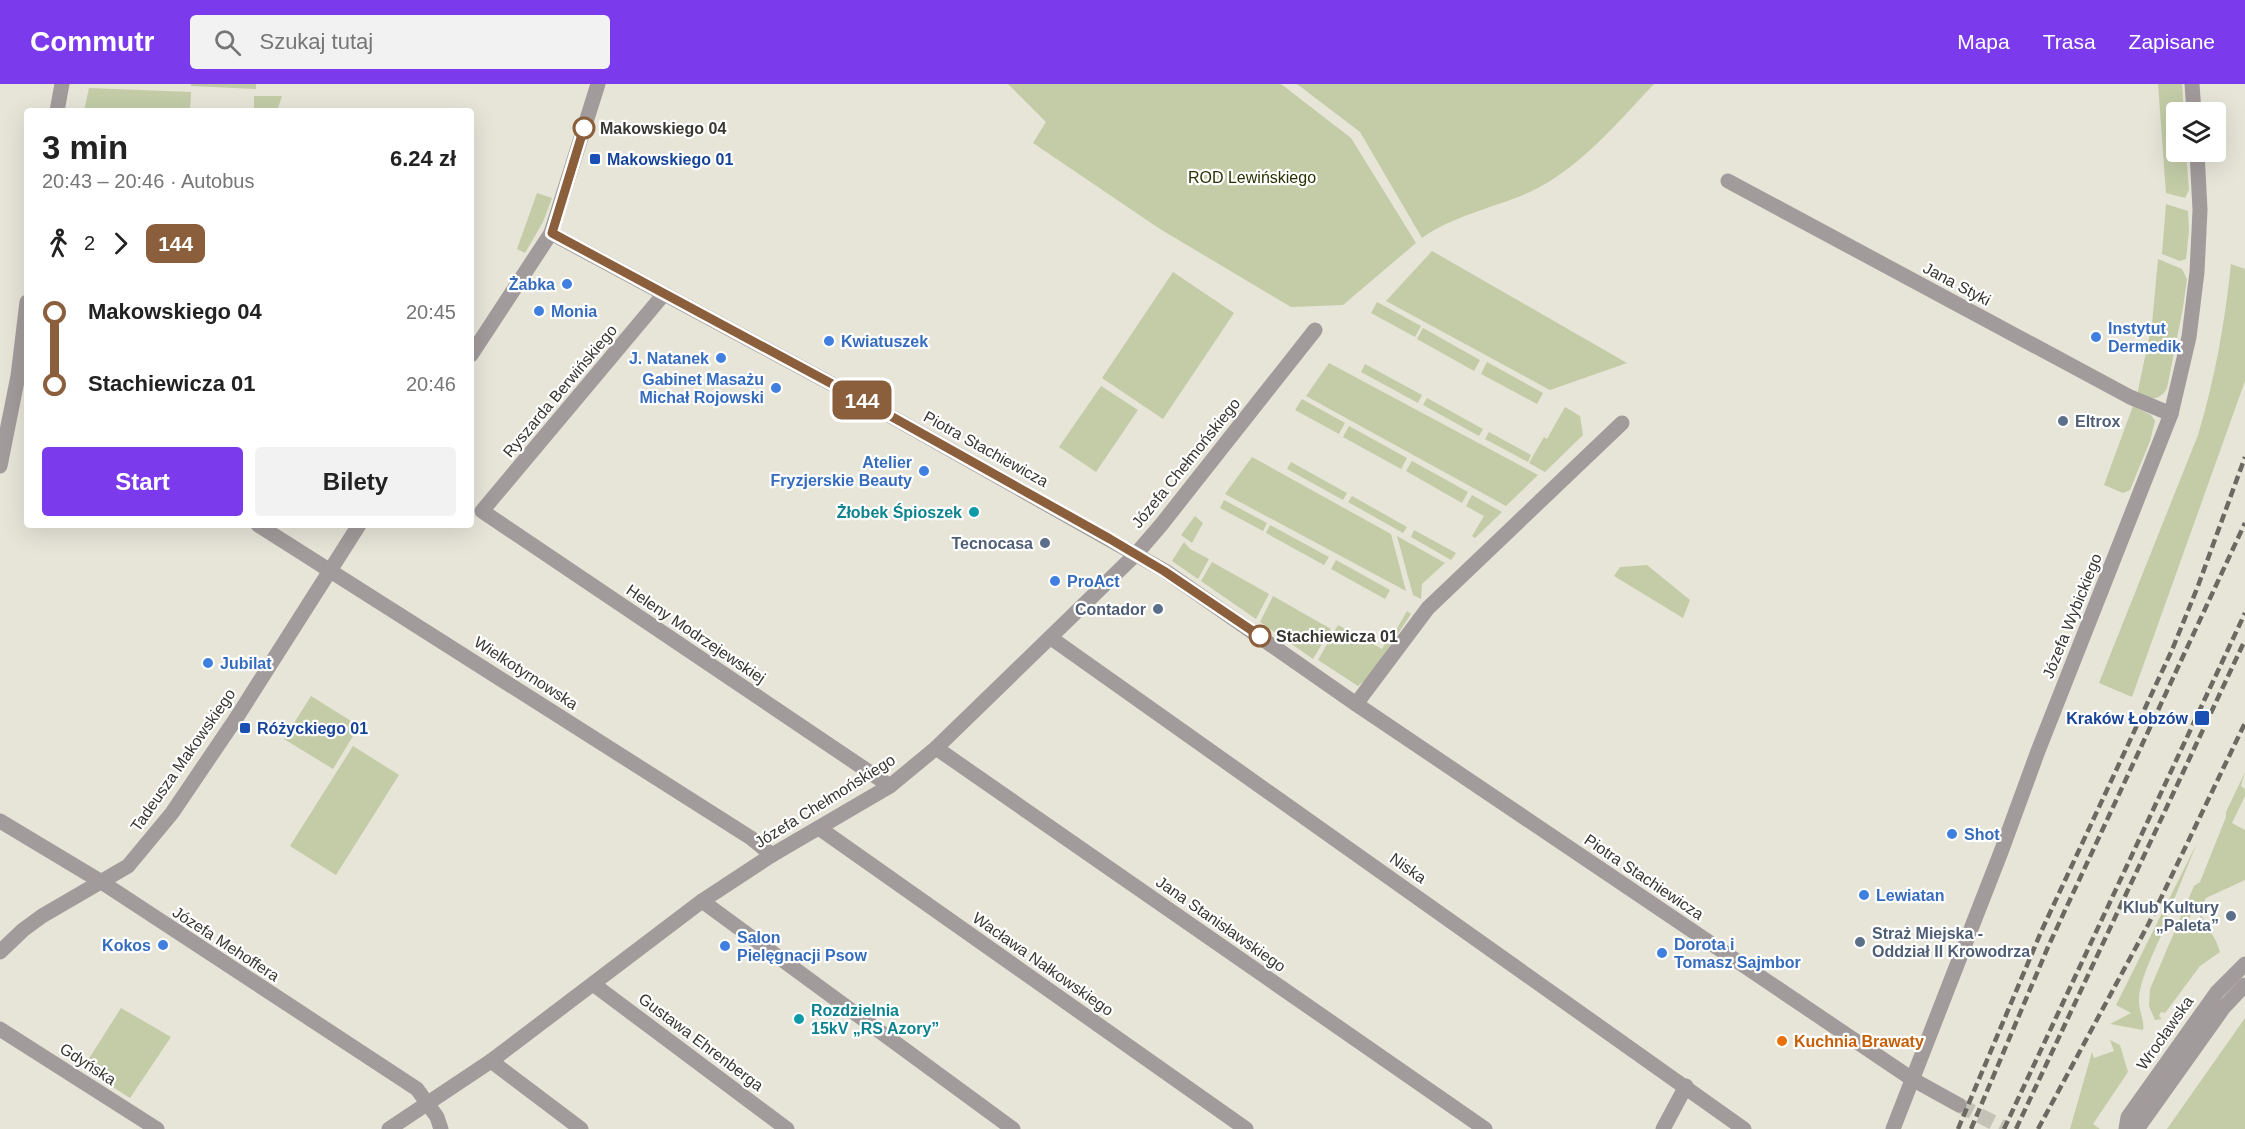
<!DOCTYPE html>
<html lang="pl">
<head>
<meta charset="utf-8">
<style>
	body { margin:0; font-family:Helvetica,sans-serif; background:#f2f2f2; color:#222; height:100vh; display:flex; flex-direction:column; font-size:22px; white-space:nowrap }
	* { box-sizing:border-box; margin:0 }
	p { font-size:20px; color:#767676 }
	.icon { flex:none; width:33px; height:33px; fill:none; stroke:currentColor; stroke-width:2; stroke-linecap:round; stroke-linejoin:round }
	.map { position:relative; flex:1; overflow:hidden }
	.side { position:absolute; left:24px; top:24px; width:450px; height:420px; display:flex; flex-direction:column; background:#fff; border-radius:6px; box-shadow:0 6px 24px #0002 }
	.side>* { flex:none }
	.badge { padding:0 12px; border-radius:9px; font-size:21px; line-height:39px }
	.tools { position:absolute; left:2166px; top:18px; display:grid; gap:12px }
	.tools a { display:grid; place-items:center; width:60px; height:60px; border-radius:6px; background:#fff; box-shadow:0 6px 24px #0002; font-size:30px }
	.map>.badge { position:absolute; translate:-50% -50%; box-shadow:0 0 0 3px #fff }
	.legs { display:flex; align-items:center; gap:9px; height:66px; padding:0 18px; font-size:20px }
	.legs p { margin-inline-start:auto }
	.summary { display:flex; align-items:center; justify-content:space-between; height:102px; padding:0 18px }
	h1 { font-size:33px; font-weight:600; line-height:45px }
	.button { display:flex; gap:12px; margin-top:auto; padding:12px 18px }
	.button a { flex:1; height:69px; border-radius:6px; background:#7c3aed; color:#fff; font-size:24px; font-weight:600; line-height:69px; text-align:center }
	.button a+a { background:#f2f2f2; color:#222 }
	ul { padding:0 18px; list-style:none }
	li { display:flex; align-items:center; gap:21px; height:72px; font-size:22px }
	li i { display:grid; place-items:center; width:9px; height:100%; margin:0 8px; background:currentColor }
	li i::after { content:''; width:15px; height:15px; margin:-8px; border:4px solid; border-radius:50%; background:#fff }
	li p { margin-inline-start:auto }
	li:first-child i { background:linear-gradient(#0000 50%,currentColor 0) }
	li:last-child i { background:linear-gradient(currentColor 50%,#0000 0) }
	header { display:flex; align-items:center; gap:36px; box-sizing:border-box; height:84px; padding:0 30px; background:#7c3aed; color:#fff }
	header strong { font-size:28px }
	nav { display:flex; gap:33px; margin-inline-start:auto; font-size:21px }
	.search { width:420px; height:54px; background:#f2f2f2; display:flex; align-items:center; gap:15px; box-sizing:border-box; padding:0 21px; border-radius:6px; color:#767676; font-size:22px }
	.map>svg:first-child { display:block }
	.green { fill:#c3cca7 }
	.lines { fill:none; stroke-linecap:round; stroke-linejoin:round }
	.minor-tunnel { stroke:#c4c2b7; stroke-width:15; stroke-dasharray:15 8; stroke-linecap:butt }
	.minor { stroke:#a29b9b; stroke-width:15 }
	.rail { stroke:#6b6a62; stroke-width:4.5; stroke-dasharray:9 4.5; stroke-linecap:butt }
	.line-1-casing { stroke:#fff; stroke-width:14 }
	.line-1 { stroke:#8b5e3c; stroke-width:9 }
	.stop-1-dot { fill:#fff; stroke:#8b5e3c; stroke-width:3 }
	.transit-dot { fill:#1a4fb4; stroke:#fff; stroke-width:2 }
	.shop-dot { fill:#3f7fe0; stroke:#fff; stroke-width:2 }
	.service-dot { fill:#5c6f8a; stroke:#fff; stroke-width:2 }
	.culture-dot { fill:#0f9aa8; stroke:#fff; stroke-width:2 }
	.food-dot { fill:#e8710a; stroke:#fff; stroke-width:2 }
	.labels { text-anchor:middle; dominant-baseline:central; stroke-width:4.5; stroke-linejoin:round; paint-order:stroke }
	.stop-label { font-size:16px; font-weight:bold; fill:#383732; stroke:#fff; text-anchor:start }
	.transit-label { font-size:16px; font-weight:bold; fill:#164399; stroke:#fff; text-anchor:start }
	.park-label { font-size:16px; fill:#293001; stroke:#fff }
	.shop-label { font-size:16px; font-weight:bold; fill:#366cbe; stroke:#fff; text-anchor:start }
	.street-label { font-size:16px; fill:#383732; stroke:#fff }
	.service-label { font-size:16px; font-weight:bold; fill:#4e5e75; stroke:#fff; text-anchor:end }
	.culture-label { font-size:16px; font-weight:bold; fill:#0d838f; stroke:#fff; text-anchor:end }
	.food-label { font-size:16px; font-weight:bold; fill:#c56008; stroke:#fff; text-anchor:start }
</style>
</head>
<body>
<header>
<strong>Commutr</strong>
<div class="search"><svg class="icon" aria-label="search" viewBox="0 0 24 24"><circle cx="10" cy="10" r="6"/><path d="M15 15l6 6"/></svg>Szukaj tutaj</div>
<nav><a>Mapa</a><a>Trasa</a><a>Zapisane</a></nav>
</header>
<div class="map">
<svg width="2245" height="1045" viewBox="0 0 2245 1045">
	<rect width="100%" height="100%" fill="#e7e5d8"/>
	<g class="green">
		<polygon points="191,0 256,0 256,5 191,2"/>
		<polygon points="1008,0 1281,0 1351,54 1416,159 1343,221 1291,223 1160,145 1033,59 1046,38"/>
		<path d="M 1297,0 L 1654,0 C 1619,37 1578,86 1530,108 C 1494,124 1454,131 1422,154 L 1360,48 Z"/>
		<polygon points="2158,0 2182,0 2184,28 2176,28 2176,68 2186,68 2189,106 2185,114 2166,109"/>
		<polygon points="89,4 191,8 190,27 84,27"/>
		<polygon points="254,12 282,12 277,27 254,27"/>
		<polygon points="537,109 552,114 543,138 525,169 517,165"/>
		<polygon points="2166,120 2188,127 2189,147 2186,175 2180,177 2162,170"/>
		<polygon points="1432,167 1627,279 1550,306 1386,217"/>
		<path d="M 2158,175 L 2182,185 L 2187,195 L 2183,224 L 2167,304 C 2159,318 2150,315 2137,311 L 2152,240 Z"/>
		<path d="M 2231,180 L 2245,185 L 2245,297 L 2132,613 L 2099,599 L 2198,351 C 2215,295 2225,238 2231,180 Z"/>
		<polygon points="1173,188 1234,229 1163,335 1102,294"/>
		<polygon points="1377,218 1421,242 1415,253 1371,229"/>
		<polygon points="1423,244 1480,276 1474,287 1417,255"/>
		<polygon points="1487,278 1543,309 1537,320 1481,290"/>
		<polygon points="1329,279 1538,391 1506,422 1306,312"/>
		<polygon points="1365,280 1422,311 1418,319 1361,288"/>
		<polygon points="1101,302 1138,326 1096,388 1059,363"/>
		<polygon points="1427,314 1483,345 1479,352 1423,321"/>
		<polygon points="1302,315 1345,339 1339,350 1295,326"/>
		<polygon points="2133,322 2151,331 2155,337 2150,357 2130,406 2123,409 2104,401"/>
		<polygon points="1565,323 1580,332 1583,351 1545,388 1529,379 1544,353 1547,355"/>
		<polygon points="1349,342 1407,374 1401,385 1343,353"/>
		<polygon points="1489,348 1531,371 1528,378 1485,355"/>
		<polygon points="1252,373 1391,450 1406,507 1225,410"/>
		<polygon points="1412,377 1468,408 1462,419 1406,387"/>
		<polygon points="1291,378 1347,409 1343,416 1287,385"/>
		<polygon points="1472,411 1502,428 1475,454 1472,452 1484,432 1466,422"/>
		<polygon points="1352,412 1407,443 1403,449 1348,418"/>
		<polygon points="1224,416 1267,439 1263,447 1220,424"/>
		<polygon points="1195,432 1203,439 1192,459 1181,451"/>
		<polygon points="1270,441 1329,473 1324,481 1266,449"/>
		<polygon points="1414,446 1456,469 1451,476 1411,453"/>
		<polygon points="1397,452 1445,479 1422,500 1421,515 1413,511"/>
		<polygon points="1184,458 1190,465 1209,475 1198,495 1172,477"/>
		<polygon points="1336,476 1390,506 1385,515 1331,485"/>
		<polygon points="1212,478 1269,510 1256,535 1201,497"/>
		<polygon points="1647,481 1690,516 1683,534 1614,492 1620,483"/>
		<polygon points="1273,512 1331,545 1313,575 1260,538"/>
		<polygon points="1407,527 1411,530 1370,592 1358,602 1318,576 1338,541 1382,565 1392,547 1395,548"/>
		<polygon points="311,612 359,642 333,685 284,655"/>
		<polygon points="353,662 399,691 336,791 290,762"/>
		<polygon points="2245,688 2241,702 2245,705 2245,712 2232,739 2245,746 2245,796 2206,814 2199,826 2194,824 2185,844 2193,848 2201,831 2216,857 2220,868 2200,882 2165,929 2161,928 2159,932 2162,935 2155,936 2149,922 2150,905 2194,802 2200,798 2226,733 2226,728"/>
		<path d="M 2197,759 L 2166,835 L 2167,838 C 2158,860 2141,891 2139,914 C 2138,926 2145,936 2143,946 L 2110,940 L 2131,929 L 2116,921 Z"/>
		<polygon points="121,924 171,953 130,1014 83,984"/>
		<polygon points="2245,934 2245,1045 2167,1045"/>
		<polygon points="2110,956 2120,961 2128,988 2093,1040 2100,1045 2070,1045 2092,968 2094,974 2114,967"/>
	</g>
	<g class="lines">
		<polyline class="minor-tunnel" points="1959,1021 2006,1045"/>
		<g class="minor">
			<polyline points="2192,0 2194,28"/>
			<polyline points="57,27 62,0"/>
			<polyline points="1728,97 2130,313 2171,330"/>
			<polyline points="551,149 871,321 1165,487 1356,620 1912,995 1959,1021"/>
			<polyline points="664,210 482,427 890,702"/>
			<polyline points="471,271 551,149 598,0"/>
			<polyline points="0,382 18,292 27,218"/>
			<polyline points="258,441 751,754 772,771"/>
			<polyline points="1051,554 1744,1045"/>
			<polyline points="1356,620 1428,524 1622,339"/>
			<polyline points="936,664 1485,1045"/>
			<polyline points="0,737 100,797 417,1005 437,1033 441,1045"/>
			<polyline points="819,744 1246,1045"/>
			<polyline points="702,817 1013,1045"/>
			<polyline points="0,868 23,846 42,832 128,782 172,729 235,636 359,441"/>
			<polyline points="593,900 787,1045"/>
			<polyline points="0,945 157,1045"/>
			<polyline points="491,977 581,1045"/>
			<polyline points="389,1045 491,977 702,817 772,771 890,702 936,664 1136,470 1161,441 1315,246"/>
			<polyline points="1663,1045 1686,1002"/>
			<polyline points="1893,1045 2001,768 2038,667 2171,330 2189,253 2197,188 2200,126 2197,68"/>
			<polyline points="2126,1045 2128,1033 2217,908 2245,880"/>
			<polyline points="2135,1045 2140,1041 2224,923 2245,901"/>
		</g>
		<g class="rail">
			<polyline points="1958,1045 2041,848 2172,566 2198,502 2245,373"/>
			<polyline points="1971,1045 2048,863 2245,439"/>
			<polyline points="2004,1045 2245,529"/>
			<polyline points="2016,1045 2245,556"/>
			<polyline points="2038,1045 2149,839 2245,639"/>
		</g>
	</g>
	<g class="lines">
		<g class="line-1-casing">
			<polyline id="line-1" points="584,44 552,149 871,321 1110,455 1164,487 1260,552"/>
		</g>
		<use href="#line-1" class="line-1"/>
	</g>
	<g class="stop-1-dot">
		<circle cx="584" cy="44" r="10"/>
		<circle cx="1260" cy="552" r="10"/>
	</g>
	<g class="transit-dot">
		<rect x="589" y="69" width="12" height="12" rx="3"/>
		<rect x="2194" y="626" width="16" height="16" rx="3"/>
		<rect x="239" y="638" width="12" height="12" rx="3"/>
	</g>
	<g class="shop-dot">
		<circle cx="567" cy="200" r="6"/>
		<circle cx="539" cy="227" r="6"/>
		<circle cx="2096" cy="253" r="6"/>
		<circle cx="829" cy="257" r="6"/>
		<circle cx="721" cy="274" r="6"/>
		<circle cx="776" cy="304" r="6"/>
		<circle cx="924" cy="387" r="6"/>
		<circle cx="1055" cy="497" r="6"/>
		<circle cx="208" cy="579" r="6"/>
		<circle cx="1952" cy="750" r="6"/>
		<circle cx="1864" cy="811" r="6"/>
		<circle cx="163" cy="861" r="6"/>
		<circle cx="725" cy="862" r="6"/>
		<circle cx="1662" cy="869" r="6"/>
	</g>
	<g class="service-dot">
		<circle cx="2063" cy="337" r="6"/>
		<circle cx="1045" cy="459" r="6"/>
		<circle cx="1158" cy="525" r="6"/>
		<circle cx="2231" cy="832" r="6"/>
		<circle cx="1860" cy="858" r="6"/>
	</g>
	<g class="culture-dot">
		<circle cx="974" cy="428" r="6"/>
		<circle cx="799" cy="935" r="6"/>
	</g>
	<circle class="food-dot" cx="1782" cy="957" r="6"/>
	<g class="labels">
		<g class="stop-label">
			<text x="600" y="44">Makowskiego 04</text>
			<text x="1276" y="552">Stachiewicza 01</text>
		</g>
		<g class="transit-label">
			<text x="607" y="75">Makowskiego 01</text>
			<text x="2188" y="634" text-anchor="end">Kraków Łobzów</text>
			<text x="257" y="644">Różyckiego 01</text>
		</g>
		<g class="park-label">
			<text x="1252" y="93">ROD Lewińskiego</text>
		</g>
		<g class="shop-label">
			<text x="555" y="200" text-anchor="end">Żabka</text>
			<text x="551" y="227">Monia</text>
			<text x="2108" y="244">Instytut<tspan x="2108" dy="18">Dermedik</tspan></text>
			<text x="841" y="257">Kwiatuszek</text>
			<text x="709" y="274" text-anchor="end">J. Natanek</text>
			<text x="764" y="295" text-anchor="end">Gabinet Masażu<tspan x="764" dy="18">Michał Rojowski</tspan></text>
			<text x="912" y="378" text-anchor="end">Atelier<tspan x="912" dy="18">Fryzjerskie Beauty</tspan></text>
			<text x="1067" y="497">ProAct</text>
			<text x="220" y="579">Jubilat</text>
			<text x="1964" y="750">Shot</text>
			<text x="1876" y="811">Lewiatan</text>
			<text x="737" y="853">Salon<tspan x="737" dy="18">Pielęgnacji Psow</tspan></text>
			<text x="1674" y="860">Dorota i<tspan x="1674" dy="18">Tomasz Sajmbor</tspan></text>
			<text x="151" y="861" text-anchor="end">Kokos</text>
		</g>
		<g class="street-label">
			<text transform="translate(1957 200) rotate(28)">Jana Styki</text>
			<text transform="translate(560 307) rotate(-50)">Ryszarda Berwińskiego</text>
			<text transform="translate(986 365) rotate(29)">Piotra Stachiewicza</text>
			<text transform="translate(1186 379) rotate(-51)">Józefa Chełmońskiego</text>
			<text transform="translate(2072 532) rotate(-68)">Józefa Wybickiego</text>
			<text transform="translate(696 550) rotate(34)">Heleny Modrzejewskiej</text>
			<text transform="translate(526 589) rotate(33)">Wielkotyrnowska</text>
			<text transform="translate(183 676) rotate(-55)">Tadeusza Makowskiego</text>
			<text transform="translate(825 717) rotate(-32)">Józefa Chełmońskiego</text>
			<text transform="translate(1408 784) rotate(35)">Niska</text>
			<text transform="translate(1644 793) rotate(34)">Piotra Stachiewicza</text>
			<text transform="translate(1221 840) rotate(35)">Jana Stanisławskiego</text>
			<text transform="translate(226 860) rotate(33)">Józefa Mehoffera</text>
			<text transform="translate(1043 880) rotate(35)">Wacława Nałkowskiego</text>
			<text transform="translate(2165 949) rotate(-55)">Wrocławska</text>
			<text transform="translate(701 958) rotate(37)">Gustawa Ehrenberga</text>
			<text transform="translate(88 980) rotate(33)">Gdyńska</text>
		</g>
		<g class="service-label">
			<text x="2075" y="337" text-anchor="start">Eltrox</text>
			<text x="1033" y="459">Tecnocasa</text>
			<text x="1146" y="525">Contador</text>
			<text x="2219" y="823">Klub Kultury<tspan x="2219" dy="18">„Paleta”</tspan></text>
			<text x="1872" y="849" text-anchor="start">Straż Miejska -<tspan x="1872" dy="18">Oddział II Krowodrza</tspan></text>
		</g>
		<g class="culture-label">
			<text x="962" y="428">Żłobek Śpioszek</text>
			<text x="811" y="926" text-anchor="start">Rozdzielnia<tspan x="811" dy="18">15kV „RS Azory”</tspan></text>
		</g>
		<g class="food-label">
			<text x="1794" y="957">Kuchnia Brawaty</text>
		</g>
	</g>
</svg>
<div class="tools">
<a><svg class="icon" aria-label="layers" viewBox="0 0 24 24"><path d="M12 4l9 5-9 5-9-5zM3 14l9 5 9-5"/></svg></a>
</div>
<b class="badge" style="left:862px;top:316px;background:#8b5e3c;color:#fff">144</b>
<section class="side">
<div class="summary"><div><h1>3 min</h1><p>20:43 – 20:46 · Autobus</p></div><b>6.24 zł</b></div>
<div class="legs"><svg class="icon" aria-label="walk" viewBox="0 0 24 24"><circle cx="13" cy="4" r="2"/><path d="M13 8l-2 6 4 7M11 14l-3 7M7 12l3-4h3l4 4"/></svg>2<svg class="icon" aria-label="forward" viewBox="0 0 24 24"><path d="M9 5l7 7-7 7"/></svg><b class="badge" style="background:#8b5e3c;color:#fff">144</b></div>
<ul>
<li><i style="color:#8b5e3c"></i><b>Makowskiego 04</b><p>20:45</p></li>
<li><i style="color:#8b5e3c"></i><b>Stachiewicza 01</b><p>20:46</p></li>
</ul>
<div class="button"><a>Start</a><a>Bilety</a></div>
</section>
</div>
</body>
</html>
